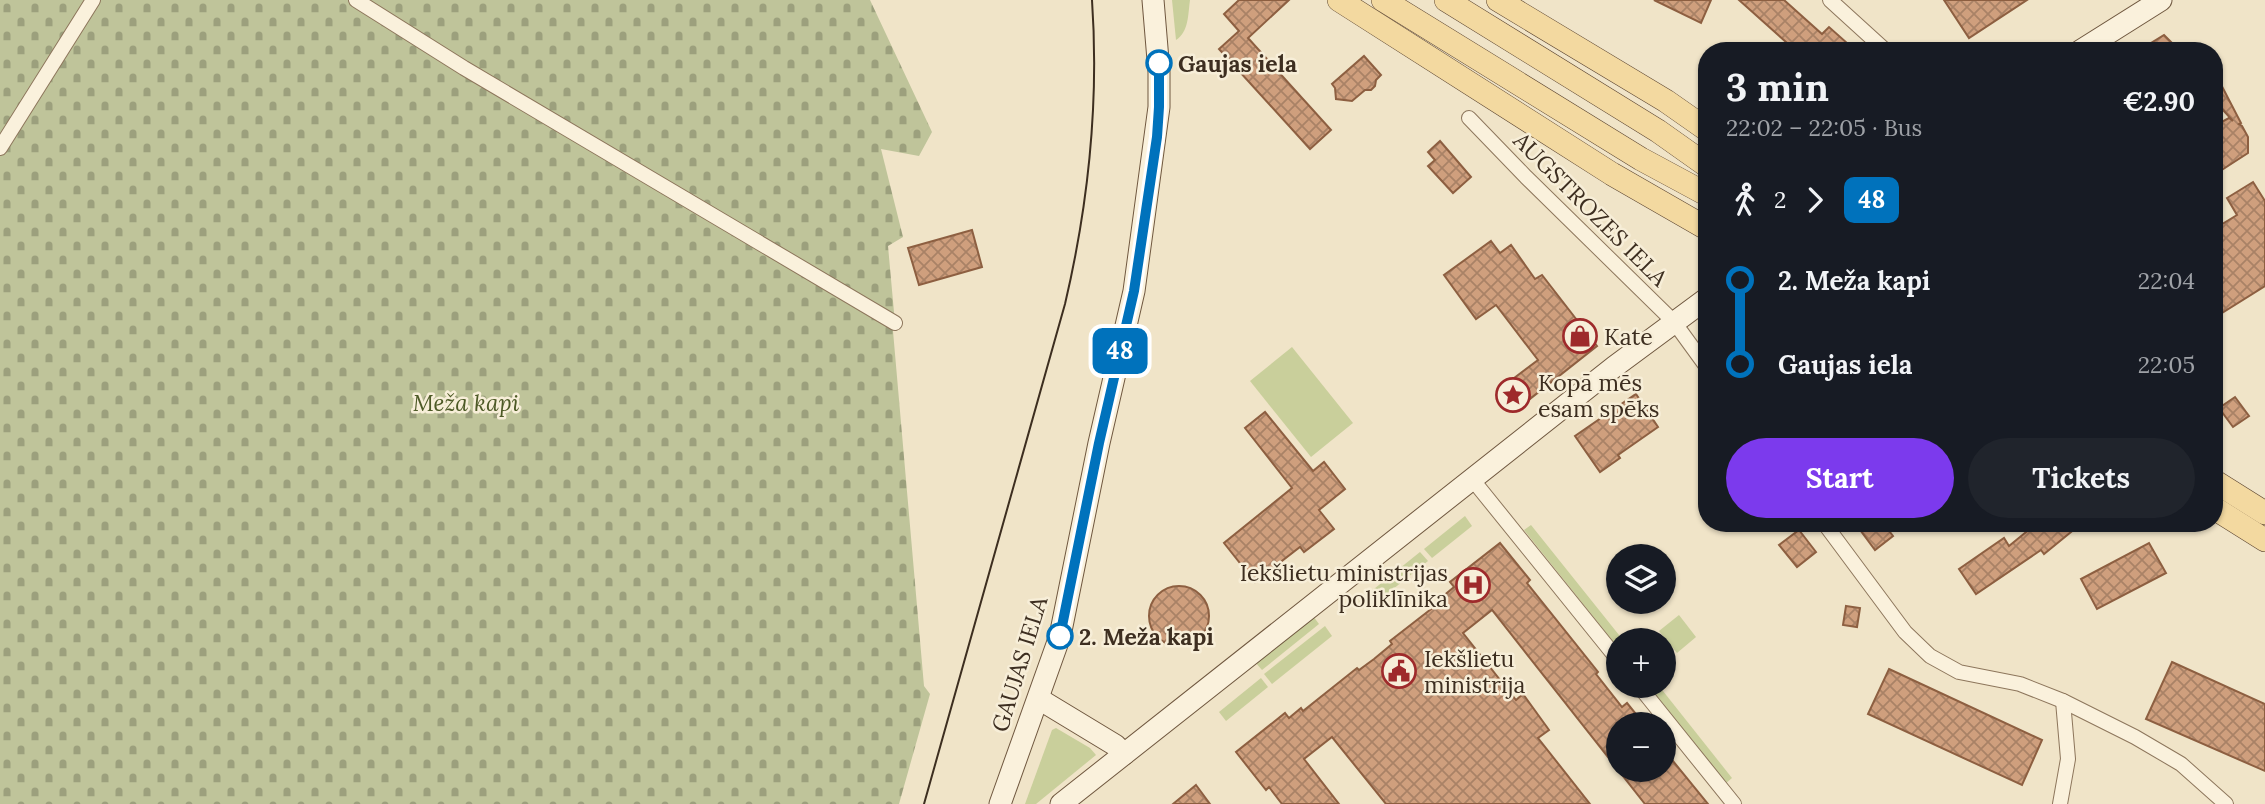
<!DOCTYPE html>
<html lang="en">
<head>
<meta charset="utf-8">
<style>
	body { margin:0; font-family:Lora,serif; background:#20242c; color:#f1f3f6; height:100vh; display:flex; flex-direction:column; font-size:26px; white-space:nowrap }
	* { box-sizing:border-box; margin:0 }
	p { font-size:23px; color:#9ea1a6 }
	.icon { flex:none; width:38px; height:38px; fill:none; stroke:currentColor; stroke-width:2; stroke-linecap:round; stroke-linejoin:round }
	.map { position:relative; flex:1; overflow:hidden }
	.side { position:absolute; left:1698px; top:42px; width:525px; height:490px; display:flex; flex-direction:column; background:#171b24; border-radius:28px; box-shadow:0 2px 5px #0004 }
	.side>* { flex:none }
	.badge { padding:0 14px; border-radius:10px; font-size:24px; line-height:46px }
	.tools { position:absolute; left:1606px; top:544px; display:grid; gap:14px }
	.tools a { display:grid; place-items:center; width:70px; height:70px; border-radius:50%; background:#171b24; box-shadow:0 2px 5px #0004; font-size:35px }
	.map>.badge { position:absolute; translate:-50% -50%; box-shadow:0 0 0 4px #fff }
	.legs { display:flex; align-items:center; gap:10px; height:77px; padding:0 28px; font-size:23px }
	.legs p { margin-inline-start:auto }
	.headline { display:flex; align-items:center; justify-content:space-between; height:119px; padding:0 28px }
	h1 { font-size:38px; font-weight:700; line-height:52px }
	.primary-button { display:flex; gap:14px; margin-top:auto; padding:14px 28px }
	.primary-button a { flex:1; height:80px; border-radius:42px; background:#7c3aed; color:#fff; font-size:28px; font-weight:700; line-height:80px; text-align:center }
	.primary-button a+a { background:#20242c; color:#f1f3f6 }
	ul { padding:0 28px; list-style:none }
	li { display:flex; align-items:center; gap:24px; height:84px; font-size:26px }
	li i { display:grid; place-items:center; width:10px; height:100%; margin:0 9px; background:currentColor }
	li i::after { content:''; width:18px; height:18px; margin:-9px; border:5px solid; border-radius:50%; background:#171b24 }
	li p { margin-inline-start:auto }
	li:first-child i { background:linear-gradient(#0000 50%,currentColor 0) }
	li:last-child i { background:linear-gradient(currentColor 50%,#0000 0) }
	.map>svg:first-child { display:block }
	.grass { fill:#c9cf9b }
	.cemetery { fill:url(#cemetery-stones) }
	.building { fill:url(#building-cross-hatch); stroke:#8d5f41; stroke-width:2 }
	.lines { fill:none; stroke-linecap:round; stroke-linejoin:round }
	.street-casing { stroke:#8d765c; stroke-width:16 }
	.secondary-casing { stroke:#6f573f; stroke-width:23 }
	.primary-casing { stroke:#5b4430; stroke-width:24 }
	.street { stroke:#faf1dc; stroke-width:14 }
	.secondary { stroke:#faf1dc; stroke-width:21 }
	.primary { stroke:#f3d9a0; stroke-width:23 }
	.tram { stroke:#3d2e20; stroke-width:2 }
	.line-1-casing { stroke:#fff; stroke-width:16 }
	.line-1 { stroke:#0072bc; stroke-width:10 }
	.stop-1-dot { fill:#fff; stroke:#0072bc; stroke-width:3.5 }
	.labels { text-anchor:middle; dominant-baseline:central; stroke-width:5; stroke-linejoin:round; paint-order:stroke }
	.stop-label { font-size:23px; font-weight:bold; fill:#3d2e20; stroke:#f7eed8; text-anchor:start }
	.street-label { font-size:23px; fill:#3d2e20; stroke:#f7eed8 }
	.poi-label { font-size:23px; fill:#3d2e20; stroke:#f7eed8; text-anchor:start }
	.park-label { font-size:23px; font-style:italic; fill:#4d5a26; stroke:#f7eed8 }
</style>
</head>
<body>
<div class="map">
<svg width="2265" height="804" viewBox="0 0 2265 804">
	<defs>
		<pattern id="cemetery-stones" width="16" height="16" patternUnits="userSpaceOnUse" patternTransform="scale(1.75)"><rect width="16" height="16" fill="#bfc49a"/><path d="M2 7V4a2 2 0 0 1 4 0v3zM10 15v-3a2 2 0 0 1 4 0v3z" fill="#9ca07d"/></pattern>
		<pattern id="building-cross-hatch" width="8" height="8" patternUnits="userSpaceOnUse" patternTransform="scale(1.75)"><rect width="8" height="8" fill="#cf9f7d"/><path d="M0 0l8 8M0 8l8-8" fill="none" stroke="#a98266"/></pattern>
	</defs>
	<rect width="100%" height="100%" fill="#f0e4c8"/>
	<g class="grass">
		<path d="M 1172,0 L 1190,0 C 1188,14 1189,32 1176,40 Z"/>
		<polygon points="1292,347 1353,423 1311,457 1250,381"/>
		<polygon points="1465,516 1472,526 1432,558 1424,549"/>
		<polygon points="1531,525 1623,640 1619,640 1619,649 1524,530"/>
		<polygon points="1420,552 1428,561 1367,610 1359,601"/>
		<polygon points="1679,615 1696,637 1677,653 1659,631"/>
		<polygon points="1313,616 1319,624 1262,670 1255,662"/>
		<polygon points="1325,626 1332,636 1272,684 1264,674"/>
		<polygon points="1261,678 1268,687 1226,721 1219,712"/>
		<polygon points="1648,686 1659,686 1732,778 1725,784"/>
		<polygon points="1056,728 1090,748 1096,755 1036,804 1025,804 1052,730"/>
	</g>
	<polygon class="cemetery" points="0,0 870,0 932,132 919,156 881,149 903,237 888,246 895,323 893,331 924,686 930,694 899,804 0,804"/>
	<g class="building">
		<polygon points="1239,0 1289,0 1248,38 1331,130 1310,149 1219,49 1239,31 1224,14"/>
		<polygon points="1654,0 1711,0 1701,23"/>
		<polygon points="1739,0 1784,0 1822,34 1829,27 1847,43 1840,51 1814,51 1808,45 1803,51 1796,51"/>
		<polygon points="1944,0 2027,0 1969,38"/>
		<polygon points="2164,35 2180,51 2138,51"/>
		<polygon points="1364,56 1381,75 1376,80 1375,86 1371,90 1365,90 1352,101 1336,99 1335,88 1332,84"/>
		<polygon points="2214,71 2241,123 2239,124 2242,126 2248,137 2248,153 2214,175 2214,126 2229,118 2233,121 2214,100"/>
		<polygon points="1440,141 1471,177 1453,193 1428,166 1435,160 1428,152"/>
		<polygon points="2253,182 2265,201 2265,286 2214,318 2214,229 2237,215 2227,198"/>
		<polygon points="972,230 982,267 919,285 908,248"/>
		<polygon points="1491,241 1500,253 1511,245 1535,279 1542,275 1597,346 1521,406 1505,385 1538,360 1496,305 1476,319 1444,275"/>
		<polygon points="1636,394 1658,427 1618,455 1620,458 1600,472 1575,436"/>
		<polygon points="2235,397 2249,416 2233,427 2219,408"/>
		<polygon points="1265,412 1313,471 1324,462 1345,489 1319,510 1334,529 1304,552 1300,547 1255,582 1224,543 1292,488 1245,428"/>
		<polygon points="1855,523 1883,523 1893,536 1875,550"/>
		<polygon points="2037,523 2082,523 2044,554 2041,550 1976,594 1959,569 2004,538 2009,546"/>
		<polygon points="1799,530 1816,552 1797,567 1779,545"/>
		<polygon points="1500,543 1530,580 1527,583 1598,672 1596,674 1622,707 1627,703 1644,724 1619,724 1619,770 1664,770 1664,750 1708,804 1645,804 1492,610 1463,633 1516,700 1523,694 1549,730 1538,738 1590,804 1386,804 1332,737 1304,759 1339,804 1282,804 1269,787 1266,790 1236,752 1285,713 1289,718 1301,708 1303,711 1357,668 1359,670 1374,659 1392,644 1390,641 1444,599 1442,597 1454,587 1450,582"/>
		<polygon points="2149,543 2166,573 2097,609 2081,579"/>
		<circle cx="1179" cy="616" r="30"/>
		<polygon points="1846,606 1860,608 1857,627 1843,625"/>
		<polygon points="2172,662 2265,704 2265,771 2146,719"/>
		<polygon points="1889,669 2042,740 2022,785 1868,714"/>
		<polygon points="1196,785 1210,804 1173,804"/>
	</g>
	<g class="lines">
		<g class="street-casing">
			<g id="street">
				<polyline points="356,0 464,68 895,323"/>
				<polyline points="1830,0 1886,51"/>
				<polyline points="1469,118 1526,177 1674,322 1706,366"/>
				<polyline points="0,148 93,0"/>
				<polyline points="1472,479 1619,661"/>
				<polyline points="1824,523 1905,632 1930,656 1959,672 2020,684 2063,701 2135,737 2181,764 2226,804"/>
				<polyline points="1639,686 1734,804"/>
				<polyline points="2060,804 2068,759 2063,701"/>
			</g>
		</g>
		<g class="secondary-casing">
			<g id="secondary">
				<polyline points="2080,51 2161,0"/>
				<polyline points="1039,699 1115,745 1124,754"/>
				<polyline points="1000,804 1060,636 1099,443 1134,291 1159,107 1159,72 1153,0"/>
				<polyline points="1061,804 1614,367 1706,299"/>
			</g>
		</g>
		<g class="primary-casing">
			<g id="primary">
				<polyline points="1339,0 1612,174 1706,228"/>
				<polyline points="1383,0 1641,159 1706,194"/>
				<polyline points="1446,0 1658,131 1706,165"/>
				<polyline points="1498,0 1666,101 1706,129"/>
				<polyline points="2214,481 2265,513"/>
				<polyline points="2214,508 2265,540"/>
			</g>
		</g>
		<use href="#street" class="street"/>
		<use href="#secondary" class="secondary"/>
		<use href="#primary" class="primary"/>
		<path class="tram" d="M 924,804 L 1065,304 C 1088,206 1099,101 1092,0"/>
	</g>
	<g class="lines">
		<g class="line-1-casing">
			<polyline id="line-1" points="1060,636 1099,443 1134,291 1157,137 1159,107 1159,63"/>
		</g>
		<use href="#line-1" class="line-1"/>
	</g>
	<defs>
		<g id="shop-ring" transform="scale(1.75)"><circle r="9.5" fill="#f7eed8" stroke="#9e2a2b" stroke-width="1.5"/><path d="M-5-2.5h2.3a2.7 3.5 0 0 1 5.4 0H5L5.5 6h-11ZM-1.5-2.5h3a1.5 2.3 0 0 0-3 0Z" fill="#9e2a2b"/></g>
		<g id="sight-ring" transform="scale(1.75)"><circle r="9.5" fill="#f7eed8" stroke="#9e2a2b" stroke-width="1.5"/><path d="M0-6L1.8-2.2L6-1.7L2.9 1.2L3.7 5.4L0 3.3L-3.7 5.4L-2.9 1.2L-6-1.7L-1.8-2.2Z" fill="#9e2a2b"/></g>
		<g id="hospital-ring" transform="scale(1.75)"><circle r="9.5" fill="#f7eed8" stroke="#9e2a2b" stroke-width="1.5"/><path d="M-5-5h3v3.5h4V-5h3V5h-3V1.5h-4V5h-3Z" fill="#9e2a2b"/></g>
		<g id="civic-ring" transform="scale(1.75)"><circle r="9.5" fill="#f7eed8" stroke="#9e2a2b" stroke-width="1.5"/><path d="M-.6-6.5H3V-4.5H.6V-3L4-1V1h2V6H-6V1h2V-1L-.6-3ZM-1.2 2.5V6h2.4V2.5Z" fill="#9e2a2b"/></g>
	</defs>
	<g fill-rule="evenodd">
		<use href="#shop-ring" x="1580" y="336"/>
		<use href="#sight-ring" x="1513" y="395"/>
		<use href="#hospital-ring" x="1473" y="585"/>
		<use href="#civic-ring" x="1399" y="671"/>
	</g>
	<g class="stop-1-dot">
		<circle cx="1159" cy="63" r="12"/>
		<circle cx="1060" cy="636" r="12"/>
	</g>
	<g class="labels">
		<g class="stop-label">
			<text x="1178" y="63">Gaujas iela</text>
			<text x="1079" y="636">2. Meža kapi</text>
		</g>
		<g class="street-label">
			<text transform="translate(1591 209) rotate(45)">AUGSTROZES IELA</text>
			<text transform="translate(1019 664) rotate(-73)">GAUJAS IELA</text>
		</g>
		<g class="poi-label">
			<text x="1604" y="336">Kate</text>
			<text x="1538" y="382">Kopā mēs<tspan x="1538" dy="26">esam spēks</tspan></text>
			<text x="1448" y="572" text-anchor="end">Iekšlietu ministrijas<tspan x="1448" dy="26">poliklīnika</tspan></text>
			<text x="1424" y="658">Iekšlietu<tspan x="1424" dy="26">ministrija</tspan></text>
		</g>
		<g class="park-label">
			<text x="466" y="402">Meža kapi</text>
		</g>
	</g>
</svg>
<div class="tools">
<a><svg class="icon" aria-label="layers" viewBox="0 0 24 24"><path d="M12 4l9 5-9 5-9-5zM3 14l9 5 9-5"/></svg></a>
<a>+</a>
<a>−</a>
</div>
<b class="badge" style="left:1120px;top:351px;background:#0072bc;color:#fff">48</b>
<section class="side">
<div class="headline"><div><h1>3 min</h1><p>22:02 – 22:05 · Bus</p></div><b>€2.90</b></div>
<div class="legs"><svg class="icon" aria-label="walk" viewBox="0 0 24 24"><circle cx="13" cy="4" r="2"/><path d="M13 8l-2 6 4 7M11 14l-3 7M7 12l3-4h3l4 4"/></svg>2<svg class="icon" aria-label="forward" viewBox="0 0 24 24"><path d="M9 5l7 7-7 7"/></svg><b class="badge" style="background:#0072bc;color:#fff">48</b></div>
<ul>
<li><i style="color:#0072bc"></i><b>2. Meža kapi</b><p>22:04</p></li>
<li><i style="color:#0072bc"></i><b>Gaujas iela</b><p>22:05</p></li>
</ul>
<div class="primary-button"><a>Start</a><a>Tickets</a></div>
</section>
</div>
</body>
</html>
